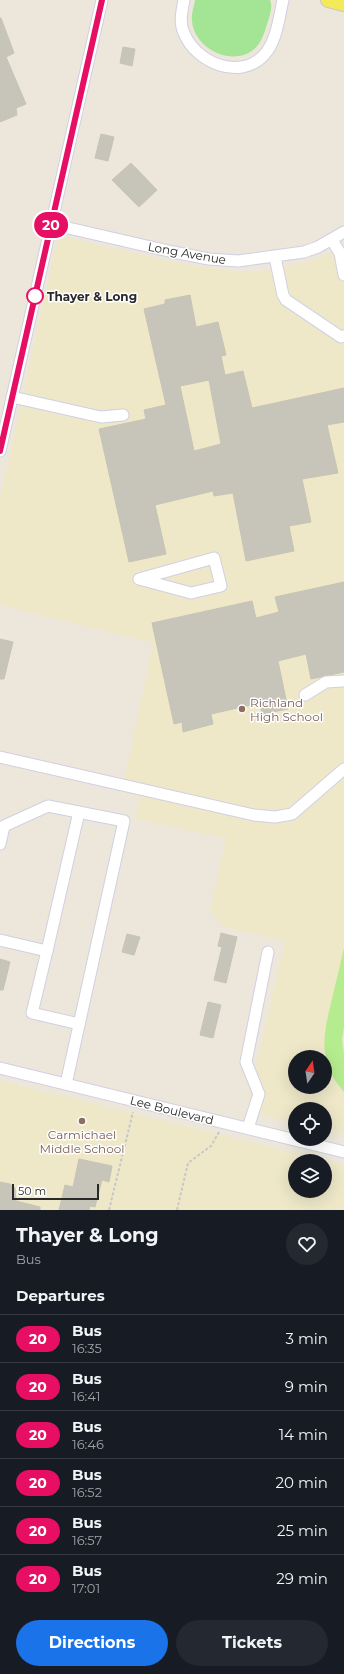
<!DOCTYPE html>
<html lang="en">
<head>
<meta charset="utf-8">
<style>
	body { margin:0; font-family:Montserrat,sans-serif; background:#242831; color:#f1f3f6; height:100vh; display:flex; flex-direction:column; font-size:15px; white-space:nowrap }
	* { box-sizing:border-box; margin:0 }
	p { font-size:13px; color:#9ea1a6 }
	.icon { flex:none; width:22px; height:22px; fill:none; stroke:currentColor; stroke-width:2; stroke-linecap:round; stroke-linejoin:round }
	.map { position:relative; height:1210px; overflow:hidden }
	.drawer { display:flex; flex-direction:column; background:#171b24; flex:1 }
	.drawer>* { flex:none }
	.badge { padding:0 8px; border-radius:13px; font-size:14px; line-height:26px }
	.needle { width:26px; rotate:13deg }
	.tools { position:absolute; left:288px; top:1050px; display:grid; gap:8px }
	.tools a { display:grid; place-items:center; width:44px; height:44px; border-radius:50%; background:#171b24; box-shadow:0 4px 16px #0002; font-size:20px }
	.scale { position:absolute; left:12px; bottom:10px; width:87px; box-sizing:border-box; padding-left:4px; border:2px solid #292929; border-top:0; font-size:11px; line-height:14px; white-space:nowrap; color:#292929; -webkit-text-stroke:3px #fff; paint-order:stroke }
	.map>.badge { position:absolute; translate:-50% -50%; box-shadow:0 0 0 2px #fff }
	h2 { padding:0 16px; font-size:15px; line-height:36px }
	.round { display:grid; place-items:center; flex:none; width:42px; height:42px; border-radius:21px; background:#242831 }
	.head { display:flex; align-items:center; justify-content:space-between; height:68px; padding:0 16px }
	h1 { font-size:19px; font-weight:700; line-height:30px }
	.cta { display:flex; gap:8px; margin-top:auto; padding:8px 16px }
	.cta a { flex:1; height:46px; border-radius:24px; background:#1a73e8; color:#fff; font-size:16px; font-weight:700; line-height:46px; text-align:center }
	.cta a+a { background:#242831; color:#f1f3f6 }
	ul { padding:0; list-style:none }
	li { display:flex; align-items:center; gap:12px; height:48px; padding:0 16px; border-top:1px solid #363941 }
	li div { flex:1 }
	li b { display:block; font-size:15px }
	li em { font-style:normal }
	li .badge { min-width:44px; font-weight:700; text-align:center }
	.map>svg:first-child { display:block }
	.education { fill:#eee8c9; fill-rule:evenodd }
	.green { fill:#a3e495 }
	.pitch { fill:#b6ec90 }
	.building { fill:#c7c4ba; stroke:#c7c4b4; fill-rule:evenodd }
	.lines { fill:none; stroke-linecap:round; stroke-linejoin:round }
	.minor-casing { stroke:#d0d0e3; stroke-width:13 }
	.major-casing { stroke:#c7c7c7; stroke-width:16 }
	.path { stroke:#c7c7c7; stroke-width:2; stroke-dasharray:3 2; stroke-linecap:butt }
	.minor { stroke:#fff; stroke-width:11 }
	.major { stroke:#f4e957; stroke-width:14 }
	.line-casing { stroke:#fff; stroke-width:9 }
	.line { stroke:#e60f63; stroke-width:6 }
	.stop-dot { fill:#fff; stroke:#e60f63; stroke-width:2 }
	.education-dot { fill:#8d6e63; stroke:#fff; stroke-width:1.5 }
	.labels { text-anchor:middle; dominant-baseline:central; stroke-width:3; stroke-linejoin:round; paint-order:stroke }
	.street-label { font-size:12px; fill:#292929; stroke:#fff }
	.stop-label { font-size:12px; font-weight:bold; fill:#292929; stroke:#fff; text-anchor:start }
	.education-label { font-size:12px; fill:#785e54; stroke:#fff; text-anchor:start }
</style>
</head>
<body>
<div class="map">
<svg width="344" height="1210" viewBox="0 0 344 1210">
	<rect width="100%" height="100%" fill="#ece7da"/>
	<g class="education">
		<path d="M 62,238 L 69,238 L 163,260 L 202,267 L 237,271 L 266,271 L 303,263 L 325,256 L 344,243 L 344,1135 L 325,1130 L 325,1109 L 295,1109 L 295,1123 L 246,1111 L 285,941 L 224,927 L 210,911 L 226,838 L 135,819 L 141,797 L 122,792 L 153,643 L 0,605 L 0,498 L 56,245 ZM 295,1057 L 325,1057 L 325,1087 L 295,1087 Z"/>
		<path d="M 0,1081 L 344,1165 L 344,1210 L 0,1210 ZM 295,1161 L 325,1161 L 325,1191 L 295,1191 Z"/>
	</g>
	<path class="green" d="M 195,0 L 270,0 C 273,7 270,14 268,21 C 265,31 262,43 253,50 C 231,67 194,48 192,21 C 191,14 194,7 195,0 Z"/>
	<path class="pitch" d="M 344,948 L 344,1027 L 342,1039 L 344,1055 L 344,1092 C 317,1062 323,1035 332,999 C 336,982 340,965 344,948 Z"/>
	<g class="building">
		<polygon points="0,18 1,18 14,53 6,57 26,104 16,108 17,115 0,122"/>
		<polygon points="123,47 135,49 132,66 120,63"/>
		<polygon points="101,134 114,137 108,161 95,158"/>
		<polygon points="131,163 157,190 139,207 112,180"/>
		<path d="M 190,295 L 196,327 L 218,322 L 226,355 L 221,356 L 225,375 L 243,371 L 252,408 L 344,388 L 344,422 L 327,425 L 338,473 L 302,479 L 311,522 L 289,526 L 294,551 L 246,561 L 233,493 L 214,496 L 213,491 L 155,505 L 166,554 L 129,562 L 99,429 L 146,419 L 144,410 L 166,405 L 144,309 L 165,304 L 165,300 ZM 209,380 L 221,444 L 194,451 L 180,386 Z"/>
		<polygon points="344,582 344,672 311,679 306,654 278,661 288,709 262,714 260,703 211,714 213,724 183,732 182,722 174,724 152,623 252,601 256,618 279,612 275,597"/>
		<polygon points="0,639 13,642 4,679 0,679"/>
		<polygon points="221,933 237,937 226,983 214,980 222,947 218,946"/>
		<polygon points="127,934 140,937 134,955 122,952"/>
		<polygon points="0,959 10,962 3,990 0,990"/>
		<polygon points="208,1002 221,1005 213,1038 200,1035"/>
		<polygon points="79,1159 112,1166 109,1182 102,1180 95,1207 90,1206 89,1210 59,1210 65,1185 73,1187"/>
		<polygon points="0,1182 10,1184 15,1188 16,1201 40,1207 40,1210 0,1210"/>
	</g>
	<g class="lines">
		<g class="minor-casing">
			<g id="minor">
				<path d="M 184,0 C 182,10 179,23 184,33 C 196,63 240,81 264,55 C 277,41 279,17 283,0"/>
				<polyline points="51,224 173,252 209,259 238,261 304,252 318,247 344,232"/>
				<polyline points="332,240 340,253 344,275"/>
				<polyline points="275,257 283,295 286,300 341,337 344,336"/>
				<polyline points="12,397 101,417 123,415"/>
				<polyline points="0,451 102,0"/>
				<polygon points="214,558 221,586 191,593 139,579"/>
				<polyline points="305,695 326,682 344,681"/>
				<polyline points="0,757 254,815 275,817 292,814 344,769"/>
				<polyline points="0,844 4,826 48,806 124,821 66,1084"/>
				<polyline points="0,940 47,951 79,812"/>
				<polyline points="47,951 32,1013 79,1024"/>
				<polyline points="0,1068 344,1152"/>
				<polyline points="248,1128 259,1094 246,1062 268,952"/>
			</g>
		</g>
		<g class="major-casing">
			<polyline id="major" points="328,0 344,4"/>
		</g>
		<g class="path">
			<polyline points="109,1210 133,1112"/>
			<polyline points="177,1210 188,1163 211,1146 219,1132"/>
		</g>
		<use href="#minor" class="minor"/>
		<use href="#major" class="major"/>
	</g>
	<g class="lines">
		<g class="line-casing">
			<polyline id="line" points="0,451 102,0"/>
		</g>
		<use href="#line" class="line"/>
	</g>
	<circle class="stop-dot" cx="35" cy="296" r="8"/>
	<g class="education-dot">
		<circle cx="242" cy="709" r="4"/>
		<circle cx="82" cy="1121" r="4"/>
	</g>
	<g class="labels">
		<g class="street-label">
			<text transform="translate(187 253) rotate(10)">Long Avenue</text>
			<text transform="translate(172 1110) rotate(14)">Lee Boulevard</text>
		</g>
		<g class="stop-label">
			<text x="47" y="296">Thayer &amp; Long</text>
		</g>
		<g class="education-label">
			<text x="250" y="702">Richland<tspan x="250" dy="14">High School</tspan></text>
			<text x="82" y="1134" text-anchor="middle">Carmichael<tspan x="82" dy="14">Middle School</tspan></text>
		</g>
	</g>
</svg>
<div class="tools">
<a><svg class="needle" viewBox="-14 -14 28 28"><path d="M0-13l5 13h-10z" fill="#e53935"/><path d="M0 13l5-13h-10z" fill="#9ea1a6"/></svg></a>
<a><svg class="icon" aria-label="locate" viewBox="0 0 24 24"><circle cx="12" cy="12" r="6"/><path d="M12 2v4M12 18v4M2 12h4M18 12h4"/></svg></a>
<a><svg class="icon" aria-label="layers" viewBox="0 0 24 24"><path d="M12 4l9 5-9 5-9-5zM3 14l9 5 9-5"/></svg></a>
</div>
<div class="scale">50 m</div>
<b class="badge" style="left:51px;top:225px;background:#e60f63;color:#fff">20</b>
</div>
<section class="drawer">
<div class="head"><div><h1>Thayer &amp; Long</h1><p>Bus</p></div><a class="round"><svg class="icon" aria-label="heart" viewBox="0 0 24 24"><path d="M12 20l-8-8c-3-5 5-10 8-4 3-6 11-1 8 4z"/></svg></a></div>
<h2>Departures</h2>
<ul>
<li><span class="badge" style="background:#e60f63;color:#fff">20</span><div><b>Bus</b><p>16:35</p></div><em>3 min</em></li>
<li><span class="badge" style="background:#e60f63;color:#fff">20</span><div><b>Bus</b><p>16:41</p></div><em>9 min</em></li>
<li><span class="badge" style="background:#e60f63;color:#fff">20</span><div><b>Bus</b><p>16:46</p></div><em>14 min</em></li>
<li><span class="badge" style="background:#e60f63;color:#fff">20</span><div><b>Bus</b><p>16:52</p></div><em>20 min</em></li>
<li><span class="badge" style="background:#e60f63;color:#fff">20</span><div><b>Bus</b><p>16:57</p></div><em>25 min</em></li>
<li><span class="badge" style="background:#e60f63;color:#fff">20</span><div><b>Bus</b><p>17:01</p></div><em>29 min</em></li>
</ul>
<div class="cta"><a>Directions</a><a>Tickets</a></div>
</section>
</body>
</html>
